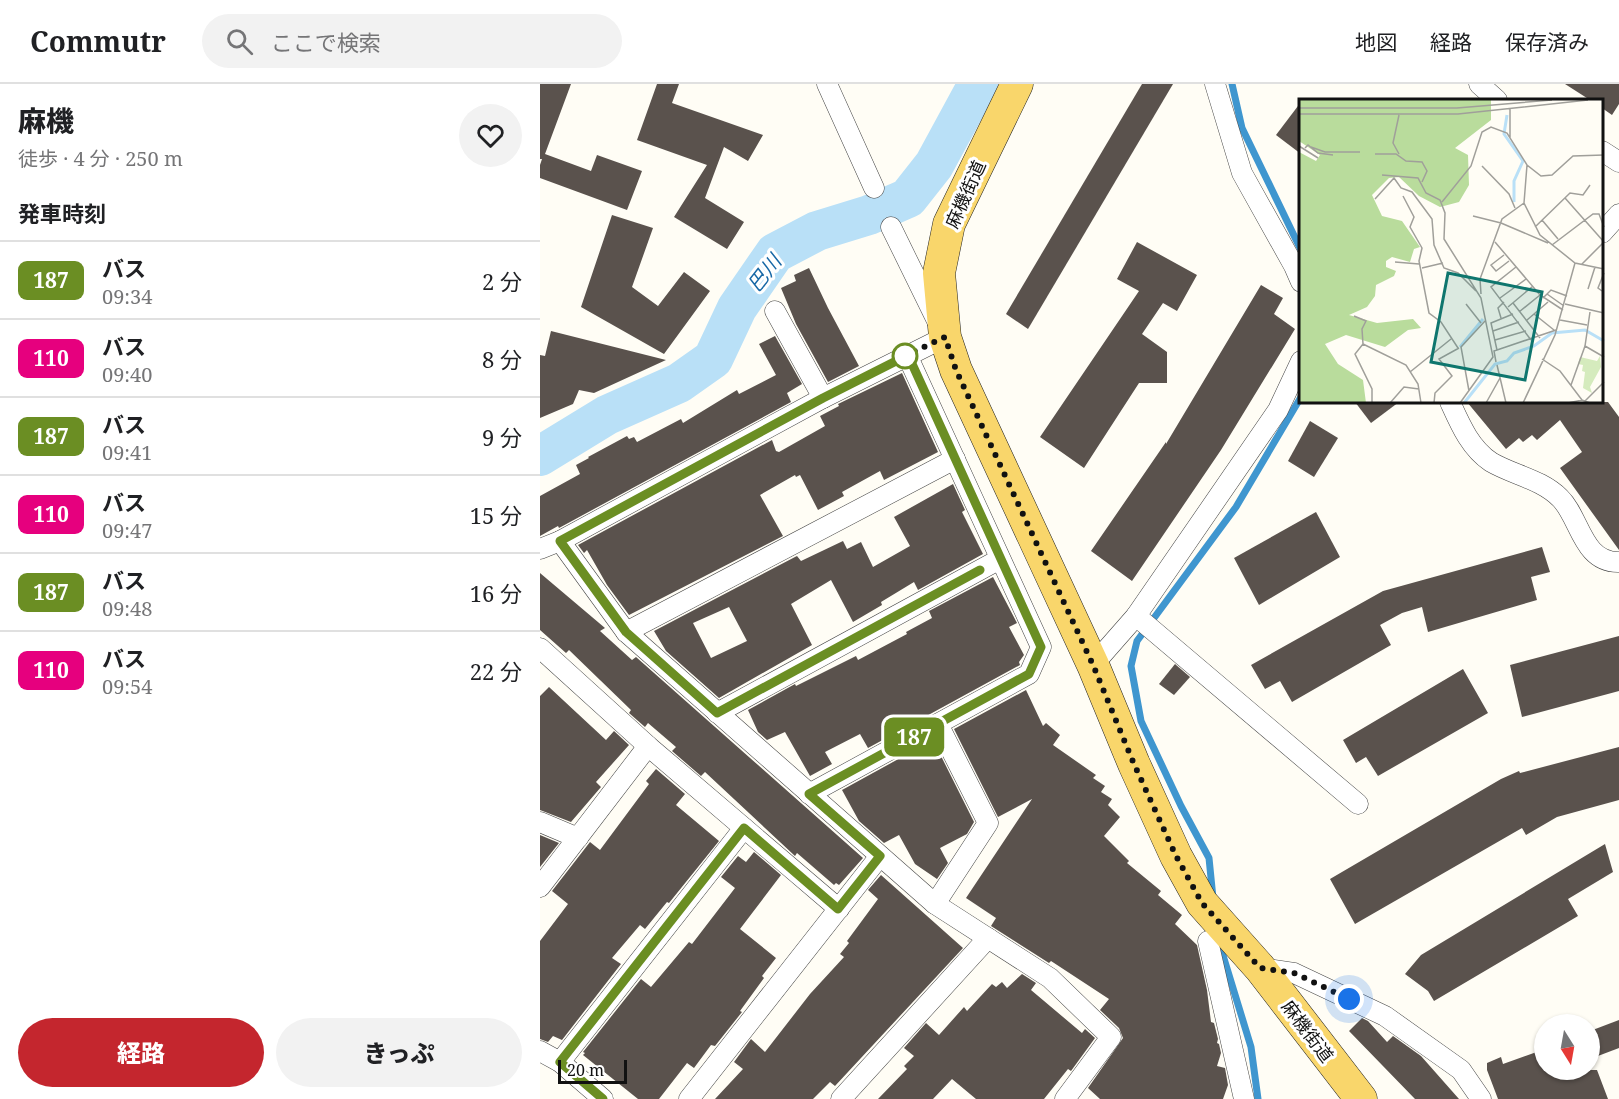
<!DOCTYPE html>
<html lang="ja">
<head>
<meta charset="utf-8">
<style>
	body { margin:0; font-family:"Noto Serif","Noto Sans JP",serif; background:#f2f2f2; color:#202124; height:100vh; display:flex; flex-direction:column; font-size:22px; white-space:nowrap }
	* { box-sizing:border-box; margin:0 }
	p { font-size:20px; color:#757577 }
	.icon { flex:none; width:33px; height:33px; fill:none; stroke:currentColor; stroke-width:2; stroke-linecap:round; stroke-linejoin:round }
	.map { position:relative; flex:1; overflow:hidden }
	.details { display:flex; flex-direction:column; background:#fff; width:540px }
	.details>* { flex:none }
	.badge { padding:0 12px; border-radius:9px; font-size:21px; line-height:39px }
	.needle { width:39px; rotate:169deg }
	.tools { position:absolute; left:994px; top:930px; display:grid; gap:12px }
	.tools a { display:grid; place-items:center; width:66px; height:66px; border-radius:50%; background:#fff; box-shadow:0 2px 4px #0004; font-size:30px }
	.scale { position:absolute; left:18px; bottom:15px; width:69px; box-sizing:border-box; padding-left:6px; border:3px solid #111; border-top:0; font-size:16px; line-height:21px; white-space:nowrap; color:#111; -webkit-text-stroke:4px #fff; paint-order:stroke }
	.you { position:absolute; width:30px; height:30px; margin:-15px; border:4px solid #fff; border-radius:50%; background:#1a73e8; box-shadow:0 0 0 9px #1a73e833 }
	.map>.badge { position:absolute; translate:-50% -50%; box-shadow:0 0 0 3px #fff }
	h2 { padding:0 18px; font-size:22px; line-height:54px }
	.round { display:grid; place-items:center; flex:none; width:63px; height:63px; border-radius:32px; background:#f2f2f2 }
	.headline { display:flex; align-items:center; justify-content:space-between; height:102px; padding:0 18px }
	h1 { font-size:28px; font-weight:800; line-height:45px }
	.action { display:flex; gap:12px; margin-top:auto; padding:12px 18px }
	.action a { flex:1; height:69px; border-radius:36px; background:#c4262e; color:#fff; font-size:24px; font-weight:800; line-height:69px; text-align:center }
	.action a+a { background:#f2f2f2; color:#202124 }
	ul { padding:0; list-style:none }
	li { display:flex; align-items:center; gap:18px; height:78px; padding:0 18px; border-top:2px solid #e0e0e0 }
	li div { flex:1 }
	li b { display:block; font-size:22px }
	li em { font-style:normal }
	li .badge { min-width:66px; font-weight:700; text-align:center }
	header { display:flex; align-items:center; gap:36px; box-sizing:border-box; height:84px; padding:0 30px; background:#fff; border-bottom:2px solid #e0e0e0 }
	header strong { font-size:28px }
	nav { display:flex; gap:33px; margin-inline-start:auto; font-size:21px }
	.search { width:420px; height:54px; background:#f2f2f2; display:flex; align-items:center; gap:15px; box-sizing:border-box; padding:0 21px; border-radius:33px; color:#757577; font-size:22px }
	main { display:flex; flex:1; min-height:0 }
	.map>svg:first-child { display:block }
	.lines { fill:none; stroke-linecap:round; stroke-linejoin:round }
	.stream { stroke:#3f96cf; stroke-width:7 }
	.river { stroke:#b9e0f7; stroke-width:40 }
	.building { fill:#5a524d; fill-rule:evenodd }
	.street-casing { stroke:#444; stroke-width:21 }
	.primary-casing { stroke:#222; stroke-width:33 }
	.street { stroke:#fff; stroke-width:20 }
	.primary { stroke:#f9d66b; stroke-width:32 }
	.line-casing { stroke:#fff; stroke-width:14 }
	.line { stroke:#6b8e23; stroke-width:9 }
	.walk { stroke:#111; stroke-width:6; stroke-dasharray:0 10.8 }
	.stop-dot { fill:#fff; stroke:#6b8e23; stroke-width:3 }
	.labels { text-anchor:middle; dominant-baseline:central; stroke-width:6; stroke-linejoin:round; paint-order:stroke }
	.street-label { font-size:18px; fill:#111; stroke:#fff }
	.water-label { font-size:20px; font-style:italic; fill:#1768a6; stroke:#fff }
	.inset-river { fill:none; stroke:#b9e0f7; stroke-width:3 }
	.inset-road { fill:none; stroke:#a09f9a; stroke-width:1.5 }
	.view { fill:#0f766e; fill-opacity:0.15; stroke:#0f766e; stroke-width:3 }
	.inset-edge { fill:none; stroke:#111; stroke-width:3 }
</style>
</head>
<body>
<header>
<strong>Commutr</strong>
<div class="search"><svg class="icon" aria-label="search" viewBox="0 0 24 24"><circle cx="10" cy="10" r="6"/><path d="M15 15l6 6"/></svg>ここで検索</div>
<nav><a>地図</a><a>経路</a><a>保存済み</a></nav>
</header>
<main>
<section class="details">
<div class="headline"><div><h1>麻機</h1><p>徒歩 · 4 分 · 250 m</p></div><a class="round"><svg class="icon" aria-label="heart" viewBox="0 0 24 24"><path d="M12 20l-8-8c-3-5 5-10 8-4 3-6 11-1 8 4z"/></svg></a></div>
<h2>発車時刻</h2>
<ul>
<li><span class="badge" style="background:#6b8e23;color:#fff">187</span><div><b>バス</b><p>09:34</p></div><em>2 分</em></li>
<li><span class="badge" style="background:#e6007e;color:#fff">110</span><div><b>バス</b><p>09:40</p></div><em>8 分</em></li>
<li><span class="badge" style="background:#6b8e23;color:#fff">187</span><div><b>バス</b><p>09:41</p></div><em>9 分</em></li>
<li><span class="badge" style="background:#e6007e;color:#fff">110</span><div><b>バス</b><p>09:47</p></div><em>15 分</em></li>
<li><span class="badge" style="background:#6b8e23;color:#fff">187</span><div><b>バス</b><p>09:48</p></div><em>16 分</em></li>
<li><span class="badge" style="background:#e6007e;color:#fff">110</span><div><b>バス</b><p>09:54</p></div><em>22 分</em></li>
</ul>
<div class="action"><a>経路</a><a>きっぷ</a></div>
</section>
<div class="map">
<svg width="1079" height="1015" viewBox="0 0 1079 1015">
	<rect width="100%" height="100%" fill="#fffdf5"/>
	<g class="lines">
		<g class="stream">
			<polyline points="692,0 702,44 761,166"/>
			<polyline points="673,814 669,774 641,722 601,637 591,582 597,557 696,423 761,313"/>
			<polyline points="678,855 711,963 718,1015"/>
		</g>
		<polyline class="river" points="0,372 67,331 139,299 173,275 197,224 235,169 277,147 329,131 368,114 394,81 438,0"/>
	</g>
	<g class="building">
		<polygon points="0,0 31,0 5,70 51,87 57,71 102,87 87,126 0,94 0,81 2,75 0,75"/>
		<polygon points="117,0 139,0 132,19 223,51 208,77 184,63 165,114 204,138 187,165 134,133 167,81 97,56"/>
		<polygon points="602,0 633,0 488,245 466,230"/>
		<polygon points="1025,0 1079,0 1079,20 1072,31 1062,24 1062,16 1050,16"/>
		<polygon points="761,18 761,70 736,51"/>
		<polygon points="72,131 113,144 92,203 118,222 144,188 170,207 124,270 41,223"/>
		<polygon points="597,158 657,191 637,227 623,219 602,250 627,268 627,299 599,299 544,384 500,353 599,207 577,195"/>
		<polygon points="269,184 288,224 319,282 288,298 256,240 241,204 256,197 254,191"/>
		<polygon points="721,201 743,214 734,230 755,245 681,366 592,497 551,467 626,358 626,360"/>
		<polygon points="11,247 126,276 54,309 39,306 33,320 0,334 0,271 5,272"/>
		<polygon points="235,252 262,300 247,309 251,318 19,444 18,442 0,452 0,412 40,390 36,381 49,374 48,373 87,352 89,355 94,353 97,358 141,335 143,339 197,306 199,310 236,291 219,260"/>
		<polygon points="362,289 398,368 344,396 340,387 302,408 304,412 278,426 260,391 256,393 255,391 220,411 243,452 89,531 67,501 47,466 44,469 38,461 232,356 236,367 239,368 285,342 280,332 299,322 298,320"/>
		<polygon points="815,318 859,318 831,339"/>
		<polygon points="927,318 1068,318 1079,333 1079,466 1020,384 1042,368 1020,336 997,356 992,351 983,358 979,354 966,365"/>
		<polygon points="770,337 798,354 774,393 748,377"/>
		<path d="M 413,400 L 425,426 L 422,428 L 443,470 L 378,506 L 374,498 L 341,518 L 342,521 L 313,538 L 291,496 L 251,520 L 272,561 L 179,614 L 126,567 L 114,547 L 255,473 L 257,472 L 261,477 L 303,457 L 307,465 L 321,458 L 333,483 L 370,462 L 354,433 ZM 189,523 L 207,557 L 171,574 L 153,539 Z"/>
		<polygon points="776,428 800,473 719,521 694,474"/>
		<polygon points="1002,463 1010,488 991,493 997,516 888,548 882,523 862,529 840,541 851,561 752,618 740,597 725,605 711,581 843,507"/>
		<polygon points="0,489 65,544 60,547 92,576 96,573 323,774 299,801 296,799 294,801 257,769 255,772 165,688 161,692 132,667 136,663 108,639 105,643 89,629 91,626 29,566 26,569 0,546"/>
		<polygon points="453,493 477,539 469,543 484,571 479,578 480,581 328,664 320,650 285,668 292,680 270,692 245,648 227,656 218,648 208,626 255,600 256,602 316,572 318,576 367,550 366,548 392,534 389,527"/>
		<polygon points="1079,552 1079,607 982,633 970,581"/>
		<polygon points="635,580 650,593 634,611 619,600"/>
		<polygon points="923,585 948,629 838,692 826,673 816,679 803,656"/>
		<polygon points="9,603 66,656 74,647 89,661 56,698 61,703 31,738 0,726 0,612"/>
		<polygon points="486,606 503,642 506,639 520,651 513,661 556,691 553,694 565,702 561,708 572,715 568,721 580,733 564,752 589,777 587,779 621,807 618,811 642,831 635,840 657,861 667,906 671,938 674,939 678,955 677,959 679,960 681,969 677,982 685,984 688,1001 683,1015 560,1015 548,1004 583,954 579,944 560,926 569,915 511,877 509,879 451,842 456,834 426,814 492,715 458,733 414,645"/>
		<polygon points="393,656 434,738 427,750 400,764 408,779 397,795 375,780 359,751 344,759 319,737 302,706"/>
		<polygon points="1079,663 1079,716 1017,733 986,751 982,744 815,840 790,795 961,695 979,687 980,689"/>
		<polygon points="116,685 145,710 136,721 179,757 129,819 127,818 105,845 100,841 72,874 81,880 22,956 13,952 8,958 0,955 0,857 28,820 12,807 50,758 60,766 109,700 106,697"/>
		<polygon points="0,751 19,759 0,783"/>
		<polygon points="1065,760 1073,788 1028,815 1038,832 894,917 888,907 865,890 881,871"/>
		<polygon points="214,768 241,791 200,845 236,874 222,892 224,894 200,927 202,928 175,962 171,961 154,984 147,979 119,1015 98,1015 43,971 45,969 43,968 101,895 111,903 149,858 152,860 195,804 181,793 198,772 206,778"/>
		<polygon points="341,791 423,864 295,1002 290,998 273,1015 175,1015 203,985 194,978 211,955 225,968 270,910 304,873 300,870 309,859 307,857 338,815 328,806"/>
		<polygon points="482,890 496,899 491,906 542,949 545,945 555,954 531,987 528,985 504,1015 436,1015 412,995 393,1015 338,1015 367,985 364,982 374,972 364,964 386,939 399,951 424,923 427,927 452,900 456,903 462,898 467,904"/>
		<polygon points="822,934 828,937 847,958 853,952 881,972 919,1015 875,1015 809,947"/>
		<polygon points="1079,936 1079,964 1050,975 1050,947"/>
		<polygon points="1005,965 1005,986 1057,986 1068,1015 958,1015 947,986 947,979 961,973 963,980"/>
	</g>
	<g class="lines">
		<g class="street-casing">
			<g id="street">
				<polyline points="287,0 334,104"/>
				<polyline points="675,0 702,89 754,182 761,198"/>
				<polyline points="939,0 957,16"/>
				<polyline points="1062,67 1079,78"/>
				<polyline points="1062,149 1079,130"/>
				<polyline points="235,227 283,314"/>
				<path d="M 910,318 C 920,340 930,364 951,378 C 973,391 1001,395 1020,414 C 1040,433 1042,479 1079,478"/>
				<polyline points="20,457 86,548 395,820 510,894 571,953 525,1015"/>
				<polyline points="0,465 20,457 283,314 405,253 351,143"/>
				<polyline points="596,532 818,720"/>
				<polyline points="86,548 415,375"/>
				<polyline points="0,564 108,662 299,825"/>
				<polyline points="553,581 596,532 738,326 761,277"/>
				<polyline points="177,629 460,475"/>
				<polyline points="269,710 489,590 501,563 367,271"/>
				<polyline points="0,738 38,754"/>
				<polyline points="0,803 108,662"/>
				<polyline points="395,820 448,739 398,640"/>
				<polyline points="668,857 704,1015"/>
				<polyline points="720,884 754,889 845,932 921,986 941,1015"/>
				<polyline points="0,967 20,978 63,1015"/>
				<polyline points="20,978 204,744"/>
				<polyline points="149,1015 340,772"/>
				<polyline points="301,1015 448,854"/>
			</g>
		</g>
		<g class="primary-casing">
			<polyline id="primary" points="477,0 409,140 399,189 405,253 416,286 553,581 594,680 636,772 662,819 720,884 821,1015"/>
		</g>
		<use href="#street" class="street"/>
		<use href="#primary" class="primary"/>
	</g>
	<g class="lines">
		<g class="line-casing">
			<polyline id="line" points="63,1015 20,978 204,744 298,825 340,772 269,710 489,590 501,563 368,271 283,314 20,457 86,548 177,629 440,486"/>
		</g>
		<use href="#line" class="line"/>
		<polyline class="walk" points="365,272 405,253 416,286 553,581 594,680 636,772 662,819 720,884 754,889 809,915"/>
	</g>
	<circle class="stop-dot" cx="365" cy="272" r="12"/>
	<g class="labels">
		<g class="street-label">
			<text transform="translate(425 110) rotate(-66)">麻機街道</text>
			<text transform="translate(768 947) rotate(53)">麻機街道</text>
		</g>
		<g class="water-label">
			<text transform="translate(224 189) rotate(-52)">巴川</text>
		</g>
	</g>
	<g transform="translate(759 15)">
		<rect width="304" height="304" fill="#fffdf5"/>
		<path d="M 301,257 L 302,268 L 291,288 L 293,294 L 284,289 L 286,273 L 283,272 L 284,266 L 279,265 L 281,258 L 298,262 Z" fill="#d5ebbd"/>
		<path d="M 0,1 L 192,1 L 192,21 L 156,49 L 169,56 L 170,86 L 160,103 L 141,108 L 120,97 L 100,78 L 90,79 L 73,96 L 83,117 L 103,122 L 121,148 L 115,150 L 111,163 L 93,158 L 87,162 L 87,168 L 97,172 L 95,177 L 77,186 L 76,197 L 68,208 L 50,216 L 78,224 L 114,220 L 122,229 L 109,231 L 86,248 L 47,236 L 26,245 L 39,265 L 64,281 L 67,304 L 0,304 L 0,53 L 17,62 L 21,56 L 0,42 Z" fill="#b9dc9c"/>
		<path class="inset-river" d="M 208,16 L 205,35 L 224,62 L 215,82 L 215,103M 161,248 L 184,220M 165,304 L 196,265 L 208,262 L 215,254 L 235,247 L 253,234 L 286,231 L 305,242"/>
		<path class="inset-road" d="M 0,9 L 158,9 L 253,1M 211,10 L 211,39M 0,15 L 159,15 L 289,1M 0,47 L 19,59M 12,48 L 26,53 L 61,53M 6,49 L 9,46 L 19,54 L 34,56M 76,55 L 97,55 L 107,62 L 123,63 L 128,72 L 123,83M 100,55 L 94,44 L 100,16M 228,66 L 225,104 L 241,136 L 276,164 L 305,170M 183,67 L 210,95 L 216,109M 83,76 L 119,79 L 127,94 L 141,101 L 146,114 L 145,140 L 182,199 L 194,258 L 161,304M 104,97 L 115,118 L 111,128 L 123,149 L 120,162 L 130,214 L 142,223 L 159,249M 266,99 L 305,143M 76,100 L 95,79 L 102,89 L 113,93 L 133,120 L 135,146 L 145,169 L 159,174 L 177,192M 143,103 L 172,67 L 183,33 L 192,28 L 208,34 L 228,66 L 242,77 L 253,76 L 274,57 L 305,56M 174,117 L 202,124M 243,121 L 259,140M 202,124 L 249,144M 236,128 L 271,94 L 284,96 L 291,86M 196,143 L 241,196 L 264,211M 253,146 L 294,115 L 300,115 L 305,128M 205,156 L 192,166 L 197,172 L 210,162M 96,163 L 120,165M 283,165 L 305,143M 217,168 L 192,188 L 232,241M 123,169 L 144,164M 289,190 L 296,168M 303,192 L 299,189 L 305,174M 182,195 L 181,180 L 203,120 L 225,104M 248,195 L 265,207M 201,199 L 227,180M 244,199 L 252,191 L 268,197M 214,204 L 241,239M 167,205 L 182,224M 266,205 L 305,214M 209,208 L 234,187M 220,213 L 241,196M 235,215 L 255,231M 55,217 L 67,222 L 63,230 L 64,245M 202,219 L 199,209 L 205,203M 228,221 L 249,203M 261,221 L 288,226M 194,232 L 220,223M 196,241 L 227,232M 64,245 L 107,266 L 119,285 L 122,304M 64,245 L 56,255 L 73,290 L 73,304M 286,247 L 305,258M 198,251 L 192,224 L 214,215M 243,260 L 261,272 L 283,301M 197,263 L 195,252 L 257,231M 198,266 L 207,304M 111,273 L 152,240M 272,286 L 286,247 L 291,213M 170,292 L 162,248 L 186,222M 91,304 L 105,288 L 120,290M 135,304 L 136,294 L 153,277 L 140,260 L 160,249M 187,304 L 201,279M 224,304 L 256,236 L 276,164M 269,304 L 283,301 L 291,304M 284,304 L 305,283"/>
		<path class="view" d="M 149,174 L 243,193 L 226,281 L 132,263 Z"/>
		<rect width="304" height="304" class="inset-edge"/>
	</g>
</svg>
<div class="tools">
<a><svg class="needle" viewBox="-14 -14 28 28"><path d="M0-13l5 13h-10z" fill="#e53935"/><path d="M0 13l5-13h-10z" fill="#757577"/></svg></a>
</div>
<div class="scale">20 m</div>
<div class="you" style="left:809px;top:915px"></div>
<b class="badge" style="left:374px;top:653px;background:#6b8e23;color:#fff">187</b>
</div>
</main>
</body>
</html>
